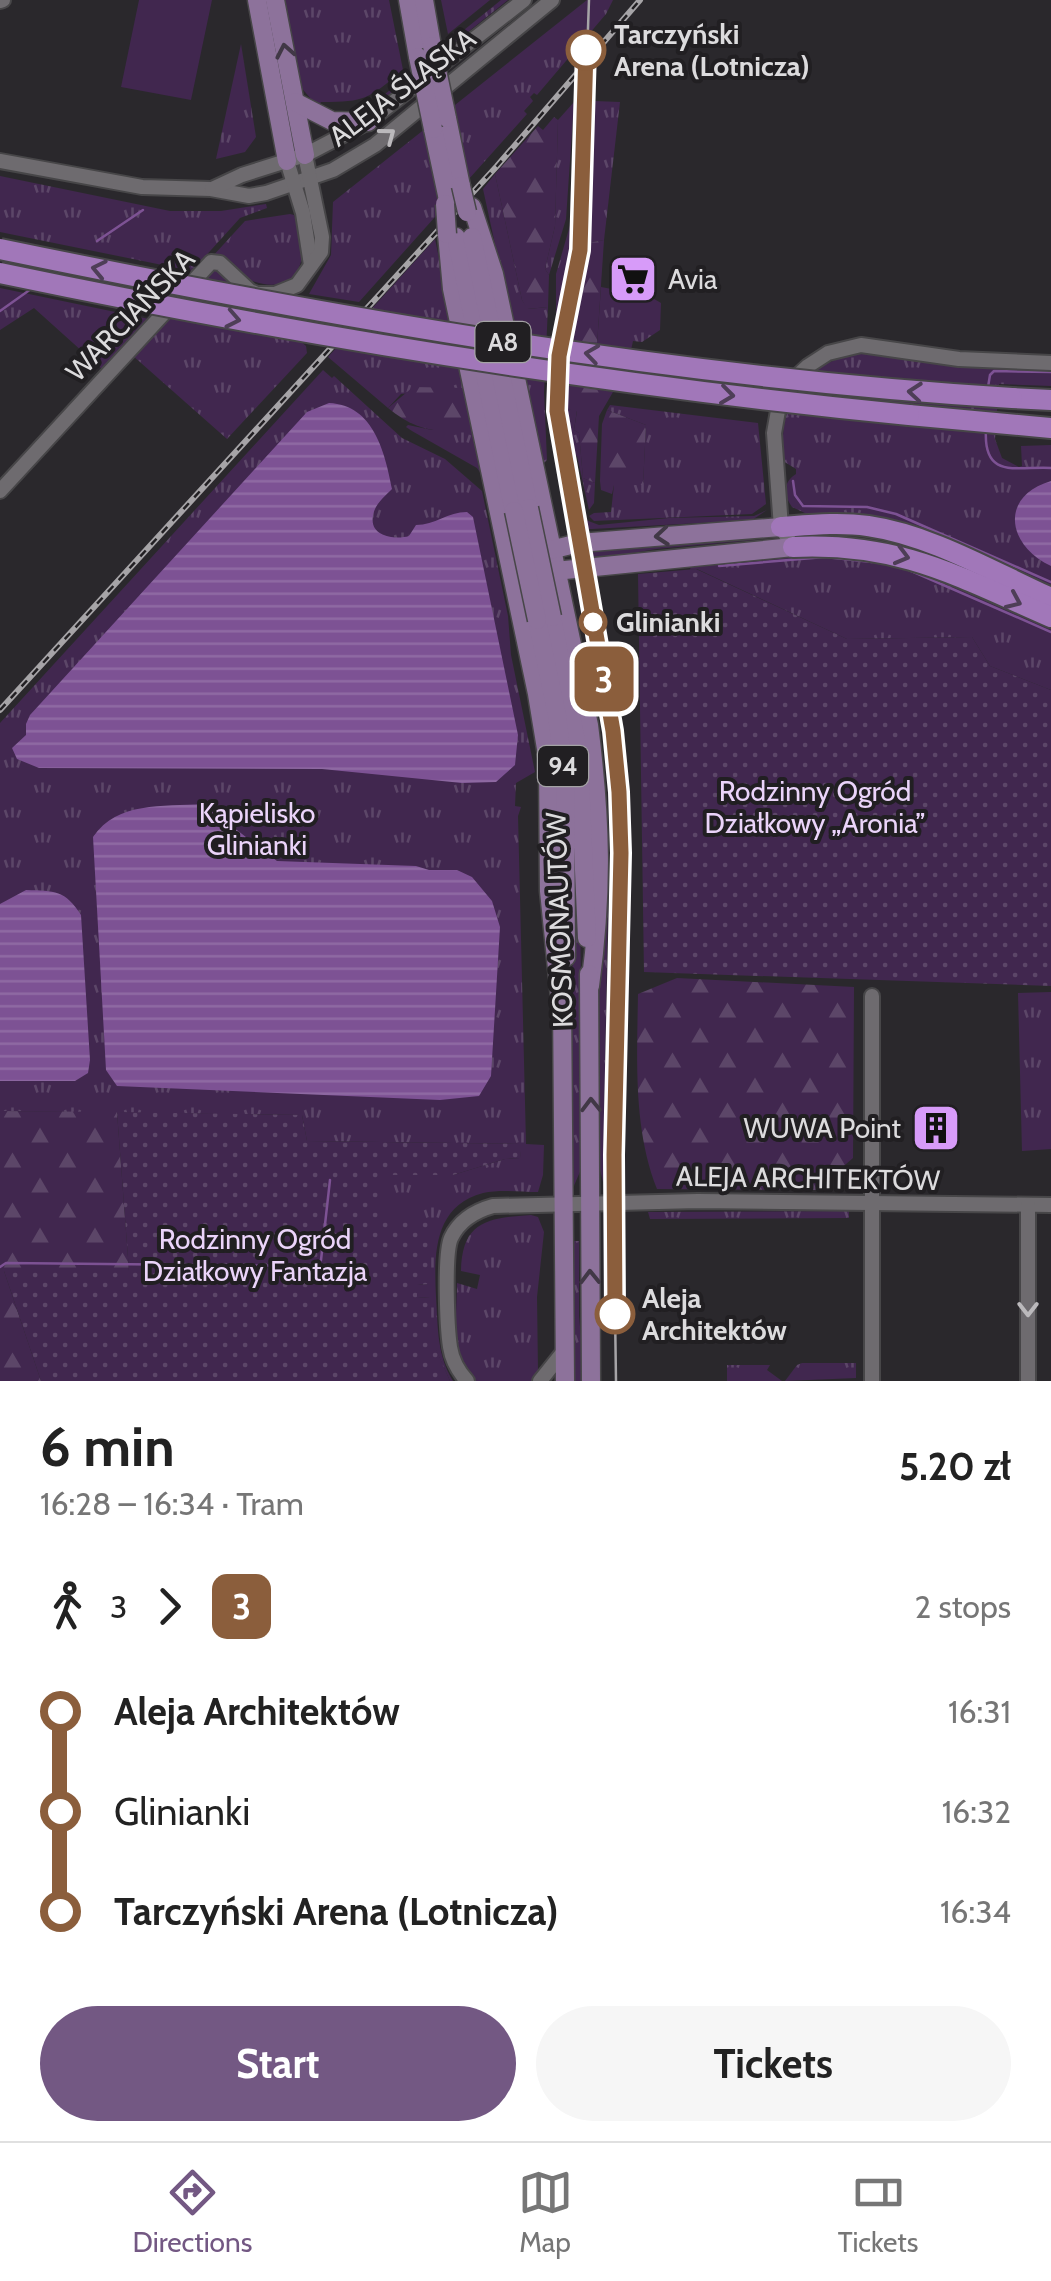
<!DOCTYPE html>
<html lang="en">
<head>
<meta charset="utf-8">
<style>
	body { margin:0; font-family:Cabin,sans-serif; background:#f6f6f6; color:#222; height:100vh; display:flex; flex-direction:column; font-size:38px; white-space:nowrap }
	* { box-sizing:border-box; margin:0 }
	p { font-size:32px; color:#767676 }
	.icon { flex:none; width:55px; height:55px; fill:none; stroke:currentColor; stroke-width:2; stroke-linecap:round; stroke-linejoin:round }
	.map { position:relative; height:1381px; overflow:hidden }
	.side { display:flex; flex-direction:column; background:#fff; flex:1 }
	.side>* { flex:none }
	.badge { padding:0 20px; border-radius:15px; font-size:35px; line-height:65px }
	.map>.badge { position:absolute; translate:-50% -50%; box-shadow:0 0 0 5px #fff }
	.legs { display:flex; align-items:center; gap:15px; height:110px; padding:0 40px; font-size:32px }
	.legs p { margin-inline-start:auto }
	.headline { display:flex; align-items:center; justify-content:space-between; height:170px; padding:0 40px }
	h1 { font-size:55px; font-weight:700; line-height:75px }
	.primary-button { display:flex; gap:20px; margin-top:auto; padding:20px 40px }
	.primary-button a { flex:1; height:115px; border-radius:60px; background:#735883; color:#fff; font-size:40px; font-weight:700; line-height:115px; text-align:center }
	.primary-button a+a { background:#f6f6f6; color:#222 }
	ul { padding:0 40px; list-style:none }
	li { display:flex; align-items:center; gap:35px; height:100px; font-size:38px }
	li i { display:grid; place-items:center; width:15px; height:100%; margin:0 12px; background:currentColor }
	li i::after { content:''; width:25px; height:25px; margin:-12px; border:8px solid; border-radius:50%; background:#fff }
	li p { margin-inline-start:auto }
	li:first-child i { background:linear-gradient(#0000 50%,currentColor 0) }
	li:last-child i { background:linear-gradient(currentColor 50%,#0000 0) }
	.tab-bar { display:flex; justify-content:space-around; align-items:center; height:140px; border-top:2px solid #e0e0e0; background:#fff; font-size:28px; color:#767676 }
	.tab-bar a { display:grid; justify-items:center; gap:5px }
	.tab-bar .active { color:#735883 }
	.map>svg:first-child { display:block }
	.grass { fill:url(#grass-tufts) }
	.forest { fill:url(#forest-firs) }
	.garden { fill:url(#garden-dots) }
	.pitch { fill:#41274f }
	.water { fill:url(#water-rules) }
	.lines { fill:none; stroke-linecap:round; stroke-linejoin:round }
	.stream { stroke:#7d5294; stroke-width:2.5 }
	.minor-casing { stroke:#474648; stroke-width:18 }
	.major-casing { stroke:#474648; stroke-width:21 }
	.highway-casing { stroke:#474648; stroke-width:24 }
	.minor { stroke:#6e6b6f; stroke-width:14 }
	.major { stroke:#8d729b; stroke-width:18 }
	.highway { stroke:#a177b9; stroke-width:20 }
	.tram { stroke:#a6a4a7; stroke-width:2.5 }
	.rail-casing { stroke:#a6a4a7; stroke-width:6 }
	.rail { stroke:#211f22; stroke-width:2.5; stroke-dasharray:8; stroke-linecap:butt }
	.major-bridge-casing { stroke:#474648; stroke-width:21; stroke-linecap:butt }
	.highway-bridge-casing { stroke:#474648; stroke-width:24; stroke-linecap:butt }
	.major-bridge { stroke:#8d729b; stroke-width:18 }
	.highway-bridge { stroke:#a177b9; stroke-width:20 }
	.oneway { stroke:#413846 }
	.oneway2 { stroke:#bbb9bc }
	.oneway3 { stroke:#4e3e57 }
	.line-1-casing { stroke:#fff; stroke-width:22 }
	.line-1 { stroke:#8b5e3c; stroke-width:15 }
	.stop-1-dot { fill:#fff; stroke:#8b5e3c; stroke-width:5 }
	.labels { text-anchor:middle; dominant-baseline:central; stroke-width:8; stroke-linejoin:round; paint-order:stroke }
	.shield { fill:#211f22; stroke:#a4a3a5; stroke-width:2.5 }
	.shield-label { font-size:25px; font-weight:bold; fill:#dcdbdd }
	.stop-label { font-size:28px; font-weight:bold; fill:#dcdbdd; stroke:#211f22; text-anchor:start }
	.street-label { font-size:28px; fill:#dcdbdd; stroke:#211f22 }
	.poi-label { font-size:28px; fill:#dcdbdd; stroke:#211f22; text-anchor:start }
	.park-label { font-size:28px; fill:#ebd4fa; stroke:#211f22 }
</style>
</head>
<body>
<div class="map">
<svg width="1051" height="1381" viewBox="0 0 1051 1381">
	<defs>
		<pattern id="grass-tufts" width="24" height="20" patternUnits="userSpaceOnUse" patternTransform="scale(2.5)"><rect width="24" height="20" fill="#41274f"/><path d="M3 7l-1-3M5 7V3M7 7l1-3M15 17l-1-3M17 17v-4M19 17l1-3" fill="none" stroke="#5c4668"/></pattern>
		<pattern id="forest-firs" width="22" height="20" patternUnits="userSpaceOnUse" patternTransform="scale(2.5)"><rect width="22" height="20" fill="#41274f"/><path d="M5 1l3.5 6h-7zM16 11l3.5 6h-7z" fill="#5c4668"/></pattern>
		<pattern id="garden-dots" width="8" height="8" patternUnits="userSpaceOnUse" patternTransform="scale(2.5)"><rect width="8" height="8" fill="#41274f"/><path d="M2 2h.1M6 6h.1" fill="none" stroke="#5c4668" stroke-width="1.8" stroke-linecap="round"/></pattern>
		<pattern id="water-rules" width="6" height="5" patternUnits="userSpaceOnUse" patternTransform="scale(2.5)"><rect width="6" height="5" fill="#7d5294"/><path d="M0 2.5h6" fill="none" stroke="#8f6aa3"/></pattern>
	</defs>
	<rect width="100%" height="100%" fill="#2a282c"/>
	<g class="grass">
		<path d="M 280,0 L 389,0 L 403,70 C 368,99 366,102 321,102 L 318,107 L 299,85 Z"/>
		<polygon points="441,0 490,0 448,34"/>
		<polygon points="501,0 508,0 374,107 353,115 332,112 355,111 374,103"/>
		<polygon points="587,0 613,0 606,14 537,95 534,93 530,97 533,101 524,111 527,114 359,302 309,294 331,255 333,202"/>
		<polygon points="241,44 256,137 245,152 216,159"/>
		<polygon points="582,101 576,247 561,334 556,333 556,274 573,215"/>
		<polygon points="594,101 620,102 604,240 588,243"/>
		<polygon points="574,102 566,219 549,275 545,269 555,226 558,120"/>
		<polygon points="495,174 522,300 528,309 548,307 544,392 547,460 543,464 483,189"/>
		<polygon points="0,176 170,211 221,211 266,204 267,208 240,218 192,271 0,232"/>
		<path d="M 290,214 L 294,215 C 303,242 309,260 289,282 C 257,292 238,273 212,257 L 245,221 Z"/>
		<polygon points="435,239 466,388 401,394 388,408 328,357"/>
		<polygon points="214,269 306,346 307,353 227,439 132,355 209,271"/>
		<polygon points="601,287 649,296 661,303 660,330 642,342 633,341 631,350 597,345"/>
		<polygon points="0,288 149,319 103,370 34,308 0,330"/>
		<path d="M 865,353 L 963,366 L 1051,370 L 1051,386 L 999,384 L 995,439 L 1002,458 L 1019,467 L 1022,466 L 1021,446 L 1051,445 L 1051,590 L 861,516 L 807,514 L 792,507 C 783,495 783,482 796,474 L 796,469 L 783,461 C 779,401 802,360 865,353 Z"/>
		<path d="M 323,370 L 332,378 L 334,376 L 402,438 L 445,459 L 482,491 L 508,616 L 511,655 L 535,772 L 516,783 L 515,806 L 521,807 L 518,816 L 526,1144 L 544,1145 L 543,1175 L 538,1192 C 521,1192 500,1189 483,1193 C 433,1206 434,1256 436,1297 C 438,1328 437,1355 453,1381 L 450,1381 L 436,1350 L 430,1349 L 430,1298 L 417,1297 L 416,1285 L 429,1284 L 429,1219 L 382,1218 L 382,1174 L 453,1175 L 505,1159 L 520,1158 L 521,1144 L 307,1141 L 302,1115 L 0,1111 L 0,723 Z"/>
		<polygon points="610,405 758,423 766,504 752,514 594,521 589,516 594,513 611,512 614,485 643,485 646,425 607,410"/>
		<polygon points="566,409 577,410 574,430 579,433 583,478 595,483 594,503 589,510 577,456 572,457"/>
		<polygon points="408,425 432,430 475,427 487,482 477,468 412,431 406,427"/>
		<polygon points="767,510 752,520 592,529 586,529 583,519 599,525 669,518 754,516"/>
		<polygon points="754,537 755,540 656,549 592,560 591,552"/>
		<polygon points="807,554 877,560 931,576 1051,629 1051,690 990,666 972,637 847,639 697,569 690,570 691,566"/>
		<polygon points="546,618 579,827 583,1152 582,1167 573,1188 570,1027 574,933"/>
		<polygon points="605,900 608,900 603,1182 600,1170 599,965"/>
		<polygon points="1051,992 1051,1149 1022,1151 1018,993"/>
		<polygon points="849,1211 849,1218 650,1219 648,1212"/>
		<path d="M 531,1215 L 538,1217 L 544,1232 L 537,1297 L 538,1373 L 535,1381 L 476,1381 C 449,1355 457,1317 457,1283 L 477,1289 L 480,1275 L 461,1271 C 462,1221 488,1218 531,1215 Z"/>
		<polygon points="572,1241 579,1241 579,1316 585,1381 574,1381"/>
		<polygon points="802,1363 856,1363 856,1378 785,1381 797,1365"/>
		<polygon points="727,1365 770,1365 767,1370 782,1381 727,1381"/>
	</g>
	<g class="forest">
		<polygon points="554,117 558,120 555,226 545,269 549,275 548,307 527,309 522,300 495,174 538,126 543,130"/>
		<polygon points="604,240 597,345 570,341 588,243"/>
		<polygon points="565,384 613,392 599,416 595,483 583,478 579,433 574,430 577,411 566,409"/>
		<path d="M 413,387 L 466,388 L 475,427 C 439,435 416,431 388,408 Z"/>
		<polygon points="607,410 646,425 643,485 614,485 612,494 601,490 600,481 602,424"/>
		<path d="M 677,978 L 854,987 L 853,1158 L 816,1190 L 657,1189 C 633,1128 637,1059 638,994 Z"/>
		<polygon points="0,1111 117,1112 129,1271 4,1271 41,1381 0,1381"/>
	</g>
	<g class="garden">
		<polygon points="696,569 847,639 972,637 990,666 1051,690 1051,986 644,972 638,574"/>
		<polygon points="117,1112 302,1115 307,1141 522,1144 520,1158 505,1159 453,1175 382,1175 382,1218 429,1218 429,1284 417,1285 417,1297 430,1298 430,1349 436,1349 450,1381 41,1381 4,1271 129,1271"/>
	</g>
	<polygon class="pitch" points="139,0 212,0 191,100 121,87"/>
	<g class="water">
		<path d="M 329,403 C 374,405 385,453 392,489 C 385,496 374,505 373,516 C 369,537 396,540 409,536 L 416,525 C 435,525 448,512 467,512 L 473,517 L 518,735 L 515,765 L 496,782 L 462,783 L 322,769 L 39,768 L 17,759 L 12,748 L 26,735 L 26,724 L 30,715 L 307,412 Z"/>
		<path d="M 1051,481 L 1051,566 C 1007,546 999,496 1051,481 Z"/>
		<path d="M 203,804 L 277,861 L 416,866 L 429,870 L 457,870 L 472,877 L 492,901 L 500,927 L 491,1076 L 479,1096 L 440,1100 L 117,1086 L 106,1070 L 93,837 C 118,801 162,807 203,804 Z"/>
		<path d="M 26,890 C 55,891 65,890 81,915 L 90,1060 L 88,1073 L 75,1081 L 0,1081 L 0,904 Z"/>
	</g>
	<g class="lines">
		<g class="stream">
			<polyline points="97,241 143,210"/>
			<polyline points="0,311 31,289"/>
			<polyline points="988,387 990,375 994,371 1051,372"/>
			<path d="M 986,430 C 983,480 1017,466 1051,468"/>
			<polyline points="793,481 795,495 803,506 867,507 896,514 1051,582"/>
			<polyline points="719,566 825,557 872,562"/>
			<polyline points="909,570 1051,632"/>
			<polyline points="315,1266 321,1260 330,1180"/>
			<polyline points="0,1267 6,1263 304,1266"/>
		</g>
		<g class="minor-casing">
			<g id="minor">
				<polyline points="0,1 3,0"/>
				<polyline points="0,161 142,187 211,189 249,196 266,193 333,170 375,145 552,0"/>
				<polyline points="287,161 303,213 311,265"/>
				<polyline points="212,189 242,175 305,155 368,122 524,0"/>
				<polyline points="0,491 211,262 220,263 250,291 257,294 275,294 297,285 321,252 322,237 305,155"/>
				<polyline points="793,547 781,527 774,433 779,405 794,379 808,366 828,353 861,345 959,359 1051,363"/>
				<path d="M 467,1381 C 458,1371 452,1360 450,1347 C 447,1327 444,1254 451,1238 C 459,1221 475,1211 493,1206 L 698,1201 L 1051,1205"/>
				<polyline points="540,1381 564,1351"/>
				<polyline points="872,1381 872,996"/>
				<polyline points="1028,1381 1028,1205"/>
			</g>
		</g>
		<g class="major-casing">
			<g id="major">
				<polyline points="257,0 287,161"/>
				<polyline points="275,0 305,155"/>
				<polyline points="408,0 418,57"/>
				<polyline points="424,0 432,46"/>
				<polyline points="295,102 332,121 368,122"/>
				<polyline points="447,118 461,186"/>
				<polyline points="433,129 448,200"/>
				<path d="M 472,207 L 494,274 L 589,725 C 601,820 603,891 590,986"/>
				<polyline points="447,234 452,289 537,694 548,761 549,891 561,1007"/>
				<polyline points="456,237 514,511"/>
				<polyline points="472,237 529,508"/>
				<polyline points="542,552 579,543 781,527"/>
				<polyline points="545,572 793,547"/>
				<polyline points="552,617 579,756 587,938"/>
				<polyline points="537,620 557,715 565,784 566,957"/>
				<polyline points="589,974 591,1381"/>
				<polyline points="562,998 565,1381"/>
			</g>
		</g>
		<g class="highway-casing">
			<g id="highway">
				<polyline points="1012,398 1051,400"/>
				<polyline points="909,415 1051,428"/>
				<path d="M 781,527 C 810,525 839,522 868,526 C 931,535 993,572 1051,598"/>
				<path d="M 793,547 C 899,542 957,576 1051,617"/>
			</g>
		</g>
		<use href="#minor" class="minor"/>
		<use href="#major" class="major"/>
		<use href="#highway" class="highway"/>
		<polyline class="tram" points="589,0 580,250 559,356 557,411 613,731 621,817 613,1167 616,1381"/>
		<g class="rail-casing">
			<polyline id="rail" points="0,710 497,166 640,0"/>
		</g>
		<use href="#rail" class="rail"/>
		<g class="major-bridge-casing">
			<g id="major-bridge">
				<polyline points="432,46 447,118"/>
				<polyline points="418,57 433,129"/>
				<polyline points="461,186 467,212"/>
				<polyline points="445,204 447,234"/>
				<polyline points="529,508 552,617"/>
				<polyline points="514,511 537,620"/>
			</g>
		</g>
		<g class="highway-bridge-casing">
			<g id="highway-bridge">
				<path d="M 0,249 C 334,318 671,377 1012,398"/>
				<path d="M 0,273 C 301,336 603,385 909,415"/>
			</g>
		</g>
		<use href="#major-bridge" class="major-bridge"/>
		<use href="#highway-bridge" class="highway-bridge"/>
	</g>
	<defs><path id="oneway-chevron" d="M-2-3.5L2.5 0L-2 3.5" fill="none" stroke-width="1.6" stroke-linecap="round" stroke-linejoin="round" transform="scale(2.5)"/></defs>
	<g class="oneway">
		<use href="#oneway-chevron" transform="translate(285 51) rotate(-101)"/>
		<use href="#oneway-chevron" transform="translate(662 536) rotate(175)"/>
		<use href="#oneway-chevron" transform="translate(591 1105) rotate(-91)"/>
		<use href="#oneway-chevron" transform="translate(590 1277) rotate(-91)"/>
	</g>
	<g class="oneway2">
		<use href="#oneway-chevron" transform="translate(388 135) rotate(-37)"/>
		<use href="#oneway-chevron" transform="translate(1028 1309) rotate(90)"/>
	</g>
	<g class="oneway3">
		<use href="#oneway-chevron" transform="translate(99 269) rotate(-168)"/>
		<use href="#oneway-chevron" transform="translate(233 319) rotate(11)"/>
		<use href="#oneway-chevron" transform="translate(592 354) rotate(-172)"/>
		<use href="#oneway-chevron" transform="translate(915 392) rotate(-175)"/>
		<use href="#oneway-chevron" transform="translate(727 395) rotate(7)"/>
		<use href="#oneway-chevron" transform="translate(902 556) rotate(15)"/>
		<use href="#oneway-chevron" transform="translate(1014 601) rotate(24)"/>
	</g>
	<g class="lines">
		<g class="line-1-casing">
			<polyline id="line-1" points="586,50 580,250 559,356 557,411 613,731 619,792 621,853 614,1155 615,1314"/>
		</g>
		<use href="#line-1" class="line-1"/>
	</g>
	<defs>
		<g id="supermarket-square" transform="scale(2.5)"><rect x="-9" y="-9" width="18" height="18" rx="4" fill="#d79bf9" stroke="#211f22"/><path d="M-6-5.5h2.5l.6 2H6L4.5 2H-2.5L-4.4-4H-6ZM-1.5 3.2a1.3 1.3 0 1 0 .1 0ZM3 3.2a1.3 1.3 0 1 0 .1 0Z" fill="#111"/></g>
		<g id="building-square" transform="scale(2.5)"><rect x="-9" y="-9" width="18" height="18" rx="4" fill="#d79bf9" stroke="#211f22"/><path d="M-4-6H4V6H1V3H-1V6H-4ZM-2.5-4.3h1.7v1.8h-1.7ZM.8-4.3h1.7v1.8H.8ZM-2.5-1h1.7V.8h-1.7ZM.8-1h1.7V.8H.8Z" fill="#111"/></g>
	</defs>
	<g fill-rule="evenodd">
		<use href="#supermarket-square" x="633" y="279"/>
		<use href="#building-square" x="936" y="1128"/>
	</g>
	<g class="stop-1-dot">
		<circle cx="586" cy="50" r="18"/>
		<circle cx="593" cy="622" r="12"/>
		<circle cx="615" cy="1314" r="18"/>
	</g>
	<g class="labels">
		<g class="shield">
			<rect x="475.5" y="322" width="55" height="40" rx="8"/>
			<rect x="538" y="746" width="50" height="40" rx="8"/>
		</g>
		<g class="shield-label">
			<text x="503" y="342">A8</text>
			<text x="563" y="766">94</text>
		</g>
		<g class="stop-label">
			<text x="614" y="34">Tarczyński<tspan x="614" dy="32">Arena (Lotnicza)</tspan></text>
			<text x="616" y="622">Glinianki</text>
			<text x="642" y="1298">Aleja<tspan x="642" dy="32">Architektów</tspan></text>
		</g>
		<g class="street-label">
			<text transform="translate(402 87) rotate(-37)">ALEJA ŚLĄSKA</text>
			<text transform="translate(130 315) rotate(-46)">WARCIAŃSKA</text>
			<text transform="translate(559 920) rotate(-92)">KOSMONAUTÓW</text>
			<text transform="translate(808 1178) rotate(1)">ALEJA ARCHITEKTÓW</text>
		</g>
		<g class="poi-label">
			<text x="668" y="279">Avia</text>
			<text x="901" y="1128" text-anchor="end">WUWA Point</text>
		</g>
		<g class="park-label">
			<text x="815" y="791">Rodzinny Ogród<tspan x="815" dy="32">Działkowy „Aronia”</tspan></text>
			<text x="257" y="813">Kąpielisko<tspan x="257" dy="32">Glinianki</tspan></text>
			<text x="255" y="1239">Rodzinny Ogród<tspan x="255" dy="32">Działkowy Fantazja</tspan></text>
		</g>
	</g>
</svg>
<b class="badge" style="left:604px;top:679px;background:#8b5e3c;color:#fff">3</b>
</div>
<section class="side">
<div class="headline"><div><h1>6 min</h1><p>16:28 – 16:34 · Tram</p></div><b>5.20 zł</b></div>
<div class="legs"><svg class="icon" aria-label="walk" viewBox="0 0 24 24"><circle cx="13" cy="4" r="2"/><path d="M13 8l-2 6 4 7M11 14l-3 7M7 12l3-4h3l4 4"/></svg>3<svg class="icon" aria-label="forward" viewBox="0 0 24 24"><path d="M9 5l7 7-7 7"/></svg><b class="badge" style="background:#8b5e3c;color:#fff">3</b><p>2 stops</p></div>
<ul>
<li><i style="color:#8b5e3c"></i><b>Aleja Architektów</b><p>16:31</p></li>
<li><i style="color:#8b5e3c"></i><span>Glinianki</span><p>16:32</p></li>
<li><i style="color:#8b5e3c"></i><b>Tarczyński Arena (Lotnicza)</b><p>16:34</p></li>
</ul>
<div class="primary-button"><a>Start</a><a>Tickets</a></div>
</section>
<nav class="tab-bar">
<a class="active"><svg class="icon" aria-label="directions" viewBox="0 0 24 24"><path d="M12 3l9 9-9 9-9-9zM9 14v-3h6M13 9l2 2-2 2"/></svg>Directions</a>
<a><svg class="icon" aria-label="map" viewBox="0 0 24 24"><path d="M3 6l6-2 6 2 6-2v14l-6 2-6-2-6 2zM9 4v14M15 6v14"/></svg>Map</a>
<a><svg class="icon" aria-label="tickets" viewBox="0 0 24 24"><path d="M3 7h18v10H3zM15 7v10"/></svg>Tickets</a>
</nav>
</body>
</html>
